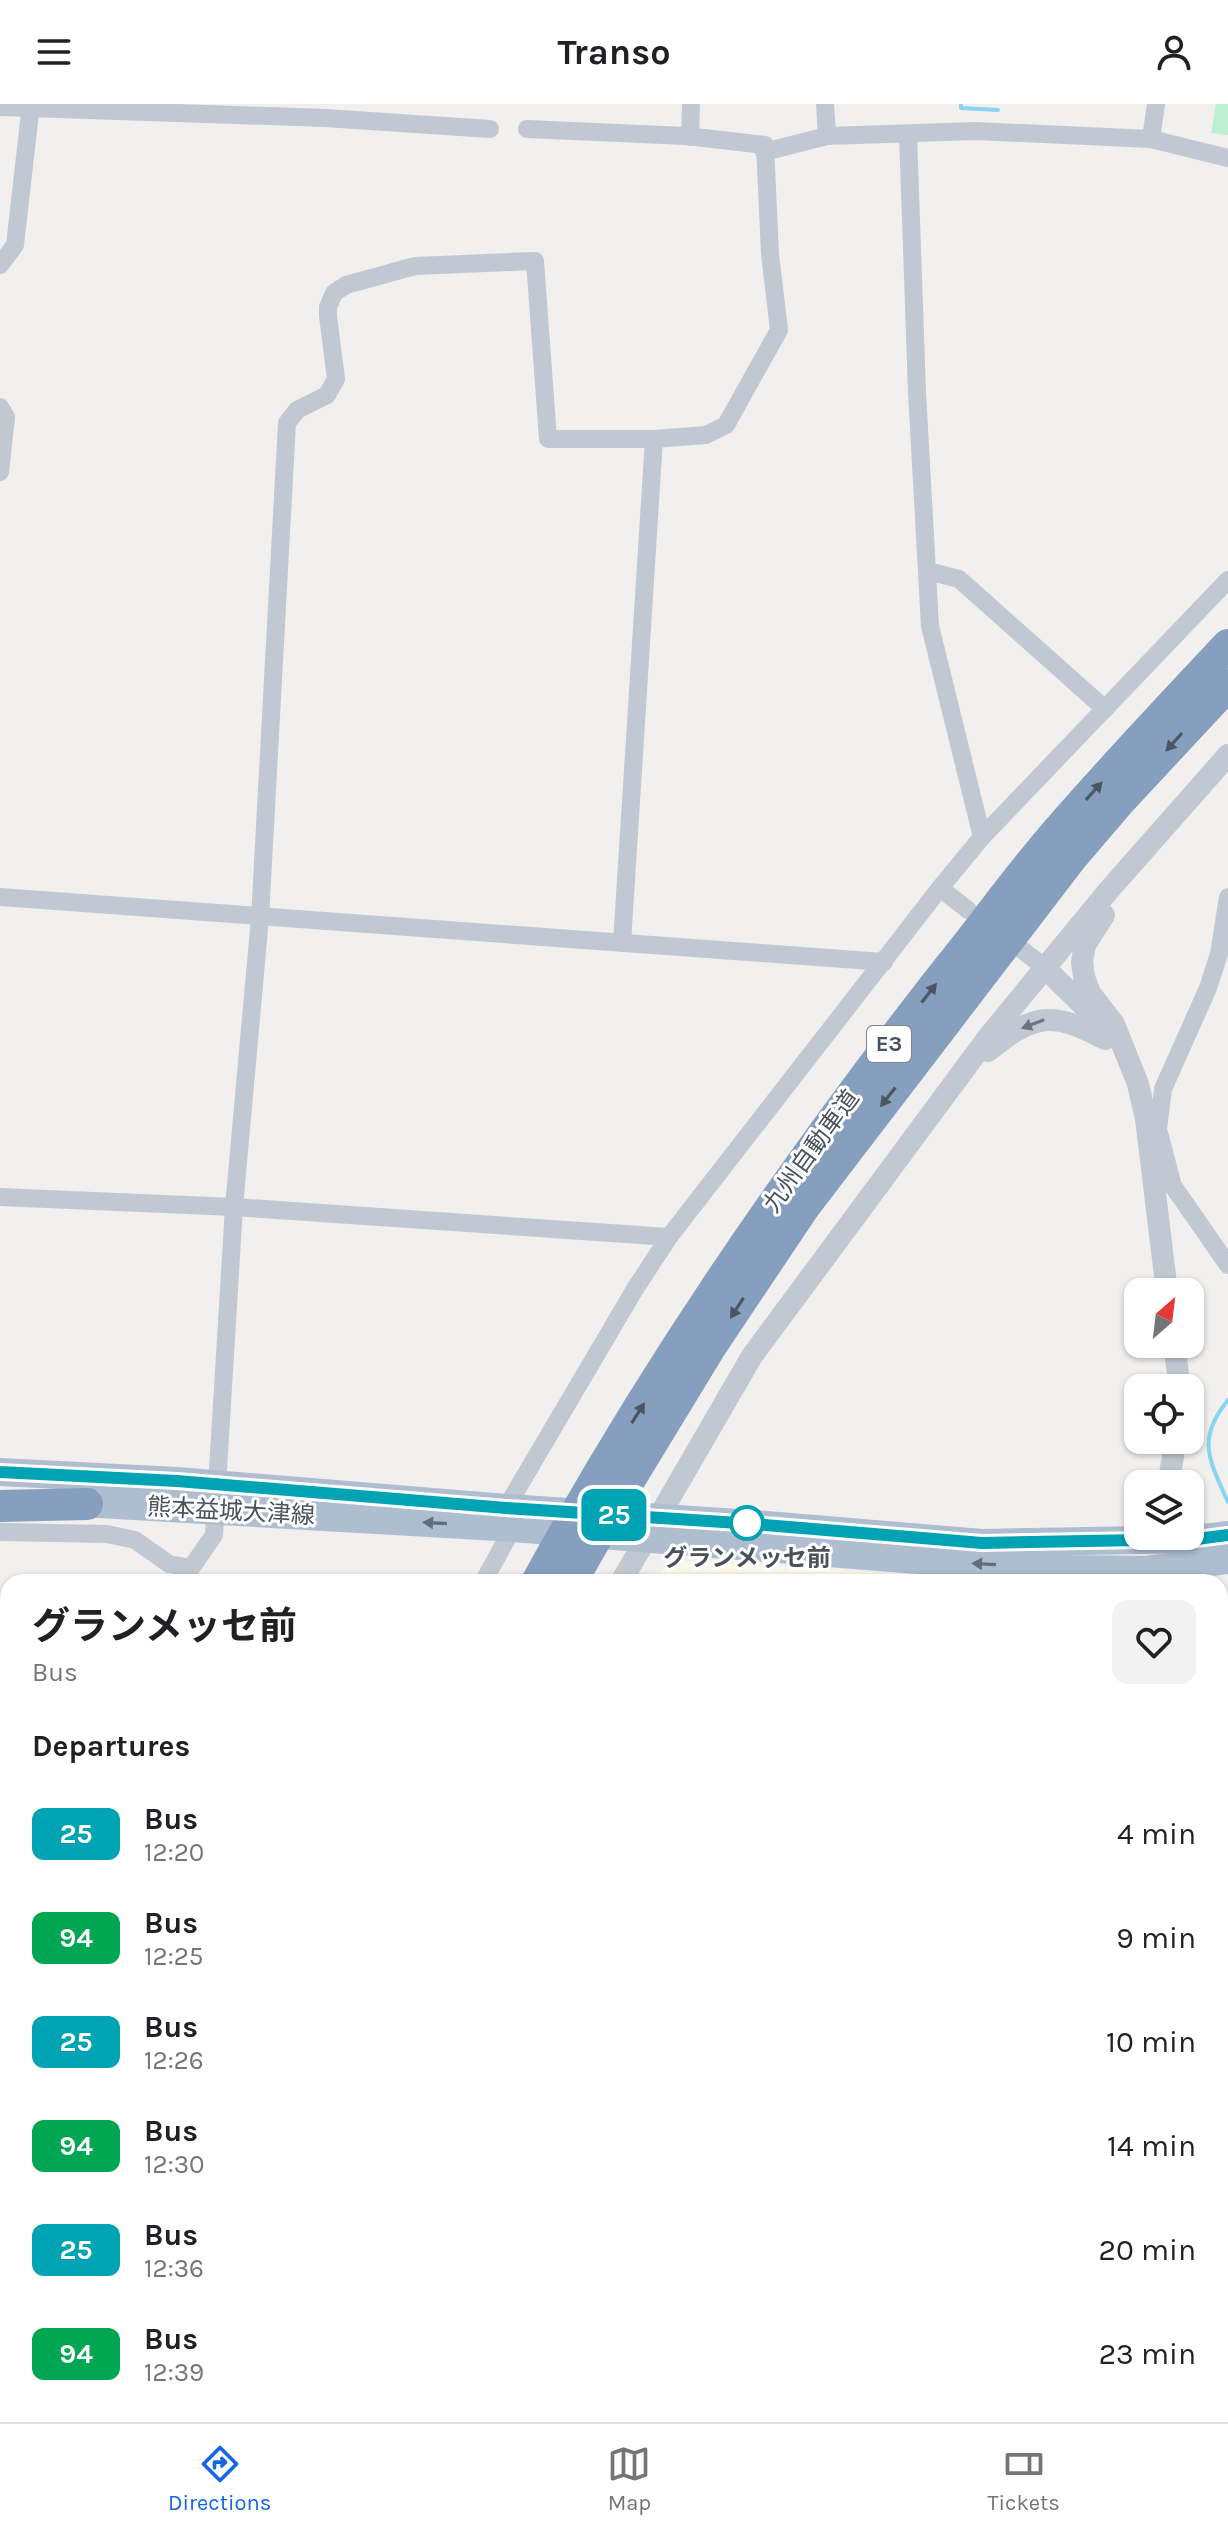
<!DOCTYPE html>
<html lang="en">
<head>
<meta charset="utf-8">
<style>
	body { margin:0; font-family:Karla,"Noto Sans JP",sans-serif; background:#f2f2f2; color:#202124; height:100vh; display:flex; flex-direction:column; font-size:30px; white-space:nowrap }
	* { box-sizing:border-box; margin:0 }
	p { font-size:26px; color:#757577 }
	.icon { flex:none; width:44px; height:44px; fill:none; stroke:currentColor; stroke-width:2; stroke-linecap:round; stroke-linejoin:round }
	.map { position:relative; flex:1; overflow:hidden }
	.side { position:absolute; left:0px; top:1470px; width:1228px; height:848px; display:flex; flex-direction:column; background:#fff; border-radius:24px 24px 0 0; box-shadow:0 2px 6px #0004 }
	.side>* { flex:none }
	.badge { padding:0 16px; border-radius:12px; font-size:28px; line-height:52px }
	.needle { width:52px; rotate:28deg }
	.tools { position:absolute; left:1124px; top:1174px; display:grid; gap:16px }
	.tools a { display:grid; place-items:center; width:80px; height:80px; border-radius:16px; background:#fff; box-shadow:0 2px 6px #0004; font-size:40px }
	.map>.badge { position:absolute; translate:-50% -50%; box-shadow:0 0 0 4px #fff }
	h2 { padding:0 32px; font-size:30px; line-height:72px }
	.round { display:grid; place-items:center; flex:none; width:84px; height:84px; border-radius:16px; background:#f2f2f2 }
	.head { display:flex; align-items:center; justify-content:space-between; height:136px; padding:0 32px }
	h1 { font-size:38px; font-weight:700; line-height:60px }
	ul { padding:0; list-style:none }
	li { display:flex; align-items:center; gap:24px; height:104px; padding:0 32px }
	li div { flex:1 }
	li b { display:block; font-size:30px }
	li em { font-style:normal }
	li .badge { min-width:88px; font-weight:700; text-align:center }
	header { display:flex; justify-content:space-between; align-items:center; height:104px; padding:0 32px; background:#fff; font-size:36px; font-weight:700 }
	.tab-bar { display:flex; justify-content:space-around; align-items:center; height:112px; border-top:2px solid #e0e0e0; background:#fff; font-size:22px; color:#757577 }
	.tab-bar a { display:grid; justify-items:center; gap:4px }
	.tab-bar .selected { color:#1566e7 }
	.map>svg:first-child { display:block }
	.commercial { fill:#fcf8e9 }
	.green { fill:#bdf0d3 }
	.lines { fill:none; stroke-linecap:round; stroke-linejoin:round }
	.stream { stroke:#89d4ee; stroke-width:4 }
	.minor { stroke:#c0c9d2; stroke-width:18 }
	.tertiary { stroke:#c0c9d2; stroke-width:22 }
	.primary { stroke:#aebdcf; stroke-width:28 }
	.motorway { stroke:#869fbf; stroke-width:32 }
	.oneway { fill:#4a5662 }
	.oneway2 { fill:#6b7680 }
	.oneway3 { fill:#616d7a }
	.line-casing { stroke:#fff; stroke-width:18 }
	.line { stroke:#00a3b4; stroke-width:12 }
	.stop-dot { fill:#fff; stroke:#00a3b4; stroke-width:4 }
	.labels { text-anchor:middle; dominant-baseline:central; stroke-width:6; stroke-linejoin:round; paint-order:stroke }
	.shield { fill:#fff; stroke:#7e868e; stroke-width:2 }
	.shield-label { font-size:22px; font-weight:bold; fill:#47525d }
	.street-label { font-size:24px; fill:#47525d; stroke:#fff }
	.stop-label { font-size:24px; font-weight:bold; fill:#47525d; stroke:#fff }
</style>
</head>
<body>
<header><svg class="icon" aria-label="menu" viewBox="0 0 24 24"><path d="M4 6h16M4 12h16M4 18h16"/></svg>Transo<svg class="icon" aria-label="person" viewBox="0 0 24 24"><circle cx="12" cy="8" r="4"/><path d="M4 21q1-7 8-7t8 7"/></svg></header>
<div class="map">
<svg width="1228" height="2318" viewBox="0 0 1228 2318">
	<rect width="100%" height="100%" fill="#f2efef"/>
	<g class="commercial">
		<polygon points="669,1456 1035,1478 654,1478"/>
		<polygon points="1220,1626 1228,1660 1228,2318 770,2318 749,2310 1220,2310"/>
	</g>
	<g class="green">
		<polygon points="1216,0 1228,0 1228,31 1211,29"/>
		<polygon points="1220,1902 1228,1905 1222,1949 1220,1948"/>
		<polygon points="780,2310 882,2310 904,2318 784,2318"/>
	</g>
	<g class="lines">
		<g class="stream">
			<polyline points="961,0 961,4 998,6"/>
			<path d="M 1228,1296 C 1196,1335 1209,1356 1228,1398"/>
		</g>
		<g class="minor">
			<polyline points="825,0 827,32"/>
			<polyline points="0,3 325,14 490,25"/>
			<polyline points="908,30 917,288 930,522 982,733"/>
			<polyline points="690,33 691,0"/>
			<polyline points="1151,35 1156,0"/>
			<polyline points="764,48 827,32 976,27 1151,35 1228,54"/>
			<polyline points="0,161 15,141 31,0"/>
			<polyline points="0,303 6,313 0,368"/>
			<polyline points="928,467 959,475 1105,605"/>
			<polyline points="940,784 968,806"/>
			<polyline points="0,793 884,858"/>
			<polyline points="1228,793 1219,850 1208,884 1163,985 1158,1025 1173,1082 1228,1161"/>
			<polyline points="622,839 654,335"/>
			<polyline points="1016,841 1044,863"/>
			<polyline points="0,1093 234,1103 669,1133"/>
			<polyline points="506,1404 635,1185 669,1133 940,784 982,733 1228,476"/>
			<polyline points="0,1428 107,1430 135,1436 169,1460 191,1464 214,1431 234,1103 260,814 287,319 297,306 327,291 336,275 328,212 328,203 334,189 346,181 415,162 535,157 548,335 654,335 706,331 726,321 779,226 770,150 765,41 686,32 527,25"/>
			<polyline points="483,1478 513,1424"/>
			<polyline points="0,1768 8,1783"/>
			<polyline points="8,1966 4,1981 8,1996"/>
			<polyline points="0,2247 8,2259"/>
			<polyline points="36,2310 39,2318"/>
		</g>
		<g class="tertiary">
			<polyline points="1104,811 1085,841 1082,858 1084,873 1090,889 1114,920 1138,980 1146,1015 1167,1188"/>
			<polyline points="1044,863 1095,913"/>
			<path d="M 988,947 C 1035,909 1052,907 1105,935"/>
			<polyline points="1174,1240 1180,1284"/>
			<polyline points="1168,1380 1173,1353 1171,1336"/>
			<polyline points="1190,1403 1197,1435 1209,1444"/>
			<polyline points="621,1478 752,1252 989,932 1109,786 1228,651"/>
			<polyline points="704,2310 726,2318"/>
			<polyline points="518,2318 525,2310"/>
		</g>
		<g class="primary">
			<polyline points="0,1368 177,1377 506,1404 754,1420 982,1439 1197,1435 1228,1431"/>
			<polyline points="65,1398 513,1424 943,1458 1073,1465 1146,1466 1228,1456"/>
		</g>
		<g class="motorway">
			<polyline points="0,1402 87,1400"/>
			<path d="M 537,1478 C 656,1261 798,1055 951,861 C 984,820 1015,777 1048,738 C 1106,670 1167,606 1228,541"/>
			<polyline points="571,1478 624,1385 711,1242 804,1103 1072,753 1119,698 1228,581"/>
			<polyline points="0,2033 8,2043"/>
			<polyline points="0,2065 8,2081"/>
			<polyline points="0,2104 8,2115"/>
			<polyline points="0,2169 8,2183"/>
			<polyline points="69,2310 73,2318"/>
			<polyline points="292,2310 321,2318"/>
			<polyline points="175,2318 177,2310"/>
			<polyline points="209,2318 212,2310"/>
			<polyline points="434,2318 456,2310"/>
		</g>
	</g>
	<defs><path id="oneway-solid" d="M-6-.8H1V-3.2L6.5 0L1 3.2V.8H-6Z" transform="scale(2)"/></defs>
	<g class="oneway">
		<use href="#oneway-solid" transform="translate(1174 638) rotate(132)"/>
		<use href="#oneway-solid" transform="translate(1094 687) rotate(-48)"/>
		<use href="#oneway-solid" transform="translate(929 889) rotate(-52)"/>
		<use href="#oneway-solid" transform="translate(888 993) rotate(128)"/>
		<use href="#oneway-solid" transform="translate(737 1204) rotate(123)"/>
		<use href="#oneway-solid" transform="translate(638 1309) rotate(-58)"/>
	</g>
	<use class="oneway2" href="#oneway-solid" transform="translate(1033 920) rotate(159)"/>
	<g class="oneway3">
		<use href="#oneway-solid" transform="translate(435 1419) rotate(-177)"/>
		<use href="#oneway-solid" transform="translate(984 1460) rotate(-177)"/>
	</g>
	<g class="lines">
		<g class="line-casing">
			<polyline id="line" points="0,1368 177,1377 506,1404 754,1420 982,1439 1197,1435 1228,1431"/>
		</g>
		<use href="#line" class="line"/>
	</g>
	<circle class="stop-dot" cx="747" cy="1419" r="16"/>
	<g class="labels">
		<rect class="shield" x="867" y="922" width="44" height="36" rx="6"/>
		<g class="shield-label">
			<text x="889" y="940">E3</text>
		</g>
		<g class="street-label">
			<text transform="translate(811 1047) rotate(-54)">九州自動車道</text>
			<text transform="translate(231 1407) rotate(3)">熊本益城大津線</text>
		</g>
		<g class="stop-label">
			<text x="747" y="1454">グランメッセ前</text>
		</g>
	</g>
</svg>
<div class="tools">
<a><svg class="needle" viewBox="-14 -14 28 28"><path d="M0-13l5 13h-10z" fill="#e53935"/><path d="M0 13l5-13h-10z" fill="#757577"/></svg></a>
<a><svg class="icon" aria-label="locate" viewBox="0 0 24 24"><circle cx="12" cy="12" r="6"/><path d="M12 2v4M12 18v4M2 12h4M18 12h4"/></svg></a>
<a><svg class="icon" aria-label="layers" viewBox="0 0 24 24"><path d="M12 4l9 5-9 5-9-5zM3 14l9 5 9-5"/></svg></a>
</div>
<b class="badge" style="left:614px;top:1411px;background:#00a3b4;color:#fff">25</b>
<section class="side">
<div class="head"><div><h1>グランメッセ前</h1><p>Bus</p></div><a class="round"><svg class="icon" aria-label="heart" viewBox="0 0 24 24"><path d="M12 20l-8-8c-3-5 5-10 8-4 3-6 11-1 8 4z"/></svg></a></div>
<h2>Departures</h2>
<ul>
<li><span class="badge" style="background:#00a3b4;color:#fff">25</span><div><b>Bus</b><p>12:20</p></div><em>4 min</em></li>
<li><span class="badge" style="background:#00a651;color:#fff">94</span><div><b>Bus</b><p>12:25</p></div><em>9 min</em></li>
<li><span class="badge" style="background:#00a3b4;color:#fff">25</span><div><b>Bus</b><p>12:26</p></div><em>10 min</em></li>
<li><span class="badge" style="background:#00a651;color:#fff">94</span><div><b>Bus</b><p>12:30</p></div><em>14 min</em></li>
<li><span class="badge" style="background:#00a3b4;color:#fff">25</span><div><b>Bus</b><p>12:36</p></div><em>20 min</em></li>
<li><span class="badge" style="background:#00a651;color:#fff">94</span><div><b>Bus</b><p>12:39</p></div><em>23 min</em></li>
</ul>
</section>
</div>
<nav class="tab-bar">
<a class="selected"><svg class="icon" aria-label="directions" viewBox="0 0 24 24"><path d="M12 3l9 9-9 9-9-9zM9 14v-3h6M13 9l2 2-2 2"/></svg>Directions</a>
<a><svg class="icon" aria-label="map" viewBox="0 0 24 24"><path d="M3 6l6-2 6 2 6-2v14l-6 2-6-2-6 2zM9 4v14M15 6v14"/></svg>Map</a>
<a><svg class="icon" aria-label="tickets" viewBox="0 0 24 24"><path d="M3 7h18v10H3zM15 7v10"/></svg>Tickets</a>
</nav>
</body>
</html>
